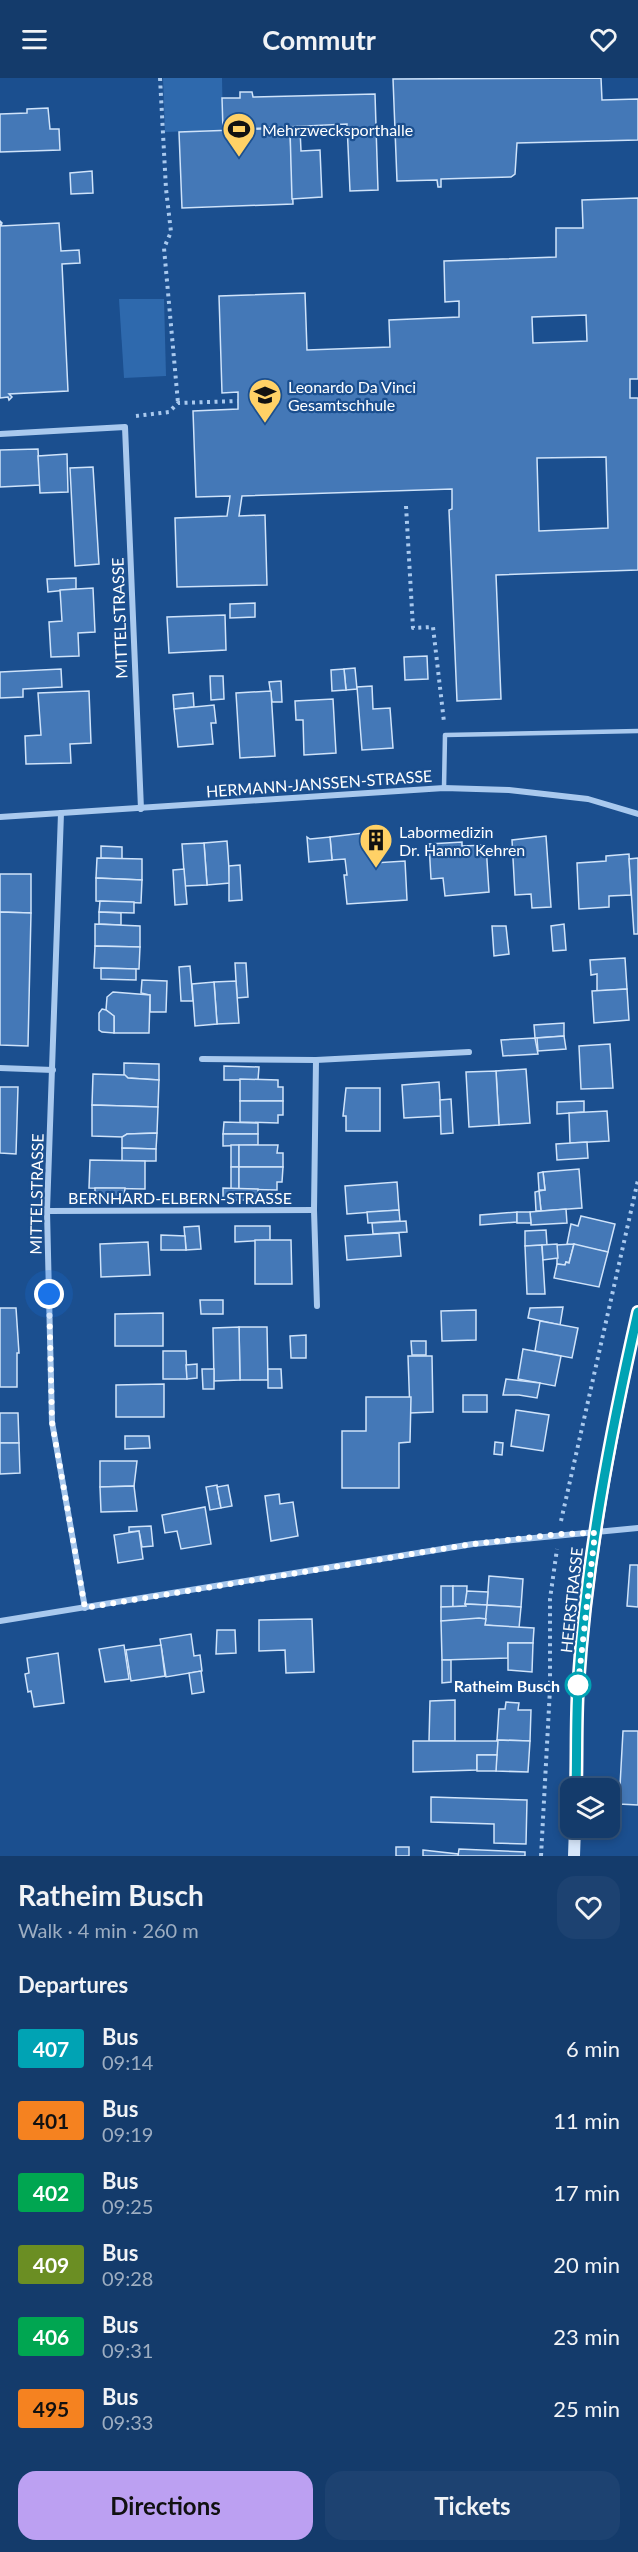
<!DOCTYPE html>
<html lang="en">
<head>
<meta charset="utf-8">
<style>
	body { margin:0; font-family:Lato,sans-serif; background:#1d4271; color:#f1f3f6; height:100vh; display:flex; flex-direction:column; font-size:22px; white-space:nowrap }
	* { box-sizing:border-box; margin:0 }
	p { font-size:20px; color:#9dadc1 }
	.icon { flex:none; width:33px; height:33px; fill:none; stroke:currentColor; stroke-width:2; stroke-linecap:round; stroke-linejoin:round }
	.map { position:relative; height:1778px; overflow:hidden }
	.panel { display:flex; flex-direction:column; background:#143b6b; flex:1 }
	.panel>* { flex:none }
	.badge { padding:0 12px; border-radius:4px; font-size:21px; line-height:39px }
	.tools { position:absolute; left:560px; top:1700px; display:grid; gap:12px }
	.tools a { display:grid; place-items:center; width:60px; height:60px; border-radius:12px; background:#143b6b; box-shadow:0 3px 9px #0003,0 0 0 2px #33557e; font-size:30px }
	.you { position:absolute; width:30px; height:30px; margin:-15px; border:4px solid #fff; border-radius:50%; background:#1a73e8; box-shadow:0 0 0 9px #1a73e833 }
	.map>.badge { position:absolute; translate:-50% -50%; box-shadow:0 0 0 3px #fff }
	h2 { padding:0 18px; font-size:22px; line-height:54px }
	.round { display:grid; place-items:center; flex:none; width:63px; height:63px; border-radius:18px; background:#1d4271 }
	.overview { display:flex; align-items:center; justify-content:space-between; height:102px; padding:0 18px }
	h1 { font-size:28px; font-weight:700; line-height:45px }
	.button { display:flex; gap:12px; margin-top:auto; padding:12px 18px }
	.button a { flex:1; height:69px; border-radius:18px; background:#bca0f2; color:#111; font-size:24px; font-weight:700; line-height:69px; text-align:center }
	.button a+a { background:#1d4271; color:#f1f3f6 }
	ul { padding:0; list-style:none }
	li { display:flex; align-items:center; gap:18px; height:72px; padding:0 18px }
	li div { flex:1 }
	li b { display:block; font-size:22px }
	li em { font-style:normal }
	li .badge { min-width:66px; font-weight:700; text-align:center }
	header { display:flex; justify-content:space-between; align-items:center; height:78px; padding:0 18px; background:#143b6b; font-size:27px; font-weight:700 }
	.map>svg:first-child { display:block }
	.green { fill:#2e69ad }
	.building { fill:#4478b7; stroke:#cfe3fa; stroke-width:1.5; fill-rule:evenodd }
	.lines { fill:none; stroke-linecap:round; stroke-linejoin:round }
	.path { stroke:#a9c9ee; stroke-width:4; stroke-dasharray:3 4.5; stroke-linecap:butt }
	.service { stroke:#a9c9ee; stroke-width:4.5 }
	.minor { stroke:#a9c9ee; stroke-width:6 }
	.secondary { stroke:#d6e6fa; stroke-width:12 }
	.line-casing { stroke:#fff; stroke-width:14 }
	.line { stroke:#00a3b4; stroke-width:9 }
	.walk { stroke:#fff; stroke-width:6; stroke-dasharray:0 10.8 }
	.stop-dot { fill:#fff; stroke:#00a3b4; stroke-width:3 }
	.labels { text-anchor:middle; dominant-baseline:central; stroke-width:4.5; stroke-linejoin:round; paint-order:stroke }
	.poi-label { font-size:16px; fill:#fff; stroke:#1b4f8f; text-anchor:start }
	.street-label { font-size:16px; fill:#fff; stroke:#1b4f8f }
	.stop-label { font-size:16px; font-weight:bold; fill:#fff; stroke:#1b4f8f; text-anchor:end }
</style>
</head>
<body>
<header><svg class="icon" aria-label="menu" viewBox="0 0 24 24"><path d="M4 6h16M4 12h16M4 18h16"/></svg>Commutr<svg class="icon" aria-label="heart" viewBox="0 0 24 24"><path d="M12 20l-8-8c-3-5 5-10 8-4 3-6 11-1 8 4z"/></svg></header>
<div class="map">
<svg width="638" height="1778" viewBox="0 0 638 1778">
	<rect width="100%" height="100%" fill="#1b4f8f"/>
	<g class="green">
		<polygon points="163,0 222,0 223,52 165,54"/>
		<polygon points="119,221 164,221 166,298 124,300"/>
	</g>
	<g class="building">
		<polygon points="601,0 602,22 638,21 638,62 517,65 515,96 511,99 441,101 441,109 438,109 437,102 397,103 393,1"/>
		<polygon points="240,14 252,14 253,19 375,16 378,112 350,113 347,46 223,52 222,20 240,20"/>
		<polygon points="48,30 50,51 59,51 60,72 0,74 0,36 27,35 27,31"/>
		<polygon points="290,50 293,126 182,130 179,54"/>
		<polygon points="300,51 301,73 320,72 322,119 292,121 290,52"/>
		<polygon points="92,93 93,115 71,116 70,95"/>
		<path d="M 638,120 L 638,301 L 630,301 L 630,320 L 638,320 L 638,492 L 496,497 L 501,621 L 457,623 L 449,432 L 452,431 L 452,411 L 242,418 L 239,438 L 265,437 L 267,507 L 177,509 L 175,440 L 227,438 L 230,418 L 196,419 L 193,333 L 238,331 L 238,314 L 222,315 L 219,218 L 305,215 L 307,272 L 390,269 L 389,242 L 459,239 L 459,223 L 445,224 L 444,183 L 556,179 L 556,150 L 583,150 L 582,122 ZM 586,237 L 587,263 L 533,265 L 532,239 ZM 606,379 L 608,450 L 539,453 L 537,380 Z"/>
		<polygon points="0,143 2,145 1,148 59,145 61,173 79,172 80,185 62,186 68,313 9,316 12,319 9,322 8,319 0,320"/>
		<polygon points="38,371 40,407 0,409 0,372"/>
		<polygon points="67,376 68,414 40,415 38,378"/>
		<polygon points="93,389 99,486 75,488 70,390"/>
		<polygon points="76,500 76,511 48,514 47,501"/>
		<polygon points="93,510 95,554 78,555 79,578 51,579 49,544 62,543 60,512"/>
		<polygon points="255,525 255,539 230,540 230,526"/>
		<polygon points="225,537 226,572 169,575 167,539"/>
		<polygon points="427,578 428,601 405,602 404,579"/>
		<polygon points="355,590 357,611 346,612 344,591"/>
		<polygon points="61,591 62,609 23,611 23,619 0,620 0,594"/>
		<polygon points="344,591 346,612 332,613 331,592"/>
		<polygon points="210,598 223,598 224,621 211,622"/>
		<polygon points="281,603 282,624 272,624 269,604"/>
		<polygon points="372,608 373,631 390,630 393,670 362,672 357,609"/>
		<polygon points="89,613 91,665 70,666 71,685 26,686 25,658 41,657 38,615"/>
		<polygon points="271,613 275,678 240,680 236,615"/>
		<polygon points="193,615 194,629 174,631 173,617"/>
		<polygon points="333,621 336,675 304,677 303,642 296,642 295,623"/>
		<polygon points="214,627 216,645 211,645 213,666 178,669 174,631"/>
		<polygon points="372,754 374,785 405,783 407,822 347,826 344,797 347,797 345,781 332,782 330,759"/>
		<polygon points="546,758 551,829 532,830 531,816 515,817 512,762"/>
		<polygon points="307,759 310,761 330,759 332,782 309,784"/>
		<polygon points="227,763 230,805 207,807 204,765"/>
		<polygon points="462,764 462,768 486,767 489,814 445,818 443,800 431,801 429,766"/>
		<polygon points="204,765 207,807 185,808 182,766"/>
		<polygon points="101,768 122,769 122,781 101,780"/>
		<polygon points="629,776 631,817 609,818 609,829 579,831 577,785 606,783 606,778"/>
		<polygon points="97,780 142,781 142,802 96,800"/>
		<polygon points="638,780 638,856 634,856 629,781"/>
		<polygon points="240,787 242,822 229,823 229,788"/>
		<polygon points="184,791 187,826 175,827 173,792"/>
		<polygon points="0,796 31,796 31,835 0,834"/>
		<polygon points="96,800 142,802 141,825 96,823"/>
		<polygon points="100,823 134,824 134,835 99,834"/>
		<polygon points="0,834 31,835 28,968 0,967"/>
		<polygon points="99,834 121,835 121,847 99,846"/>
		<polygon points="95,846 140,848 140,869 95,868"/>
		<polygon points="564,846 566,872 553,873 551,848"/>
		<polygon points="492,848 506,848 509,876 494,878"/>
		<polygon points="95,868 140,869 139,891 94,890"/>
		<polygon points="625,880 627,911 597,913 597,896 591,897 590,882"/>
		<polygon points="235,885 246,885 248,919 237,920"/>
		<polygon points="190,888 193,923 181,923 179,889"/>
		<polygon points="101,890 136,891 136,902 101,901"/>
		<polygon points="142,902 167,903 166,934 150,934 150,917 141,915"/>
		<polygon points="236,903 239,945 217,946 214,904"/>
		<polygon points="214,904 217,946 195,948 192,906"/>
		<polygon points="627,911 629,942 594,945 592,913"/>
		<polygon points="113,914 150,917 149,955 114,955 114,938 106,932 107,919"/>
		<polygon points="102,931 106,932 114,938 114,955 102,954 99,952 99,935"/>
		<polygon points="564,945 564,958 535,960 534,947"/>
		<polygon points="564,958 566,971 538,973 537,960"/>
		<polygon points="535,960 538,976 503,978 501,962"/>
		<polygon points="610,966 613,1010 581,1011 579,968"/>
		<polygon points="124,985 159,986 159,1002 128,1000 124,997"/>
		<polygon points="224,988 259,989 258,1002 224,1002"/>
		<polygon points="526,991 530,1045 499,1047 496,993"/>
		<polygon points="496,993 499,1047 469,1049 466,994"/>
		<polygon points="93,996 125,997 128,1000 159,1002 158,1029 92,1027"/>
		<polygon points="240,1001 278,1002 278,1009 283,1009 283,1023 240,1023"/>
		<polygon points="439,1004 441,1038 404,1040 402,1007"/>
		<polygon points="0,1009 18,1009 16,1076 0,1075"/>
		<polygon points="346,1010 380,1010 380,1053 346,1053 346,1038 343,1038"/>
		<polygon points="451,1021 453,1055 441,1056 440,1022"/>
		<polygon points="240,1023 283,1023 283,1037 278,1037 278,1045 240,1044"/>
		<polygon points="584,1023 584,1034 557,1036 557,1024"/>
		<polygon points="92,1027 158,1029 157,1055 127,1056 123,1059 92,1058"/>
		<polygon points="607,1033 609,1063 570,1065 569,1035"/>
		<polygon points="224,1044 258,1045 258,1056 223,1056"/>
		<polygon points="157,1055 156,1071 122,1070 122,1059 127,1056"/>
		<polygon points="223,1056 258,1056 258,1067 223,1068"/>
		<polygon points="587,1064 588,1080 557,1082 556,1066"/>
		<rect x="231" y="1067" width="8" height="22"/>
		<polygon points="239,1067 278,1067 277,1075 283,1075 283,1089 239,1089"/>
		<polygon points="122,1070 156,1071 156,1083 122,1083"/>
		<polygon points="90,1082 145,1083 145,1111 89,1110"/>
		<rect x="231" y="1089" width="8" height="22"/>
		<polygon points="239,1089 283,1089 282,1104 277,1104 277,1112 239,1111"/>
		<polygon points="579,1091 582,1130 541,1133 539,1113 545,1112 543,1094"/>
		<polygon points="543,1094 545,1112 539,1112 538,1095"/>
		<polygon points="397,1104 399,1132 347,1136 345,1108"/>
		<polygon points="95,1110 125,1110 124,1122 95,1122"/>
		<polygon points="223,1110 258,1111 258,1122 223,1122"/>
		<polygon points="539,1113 541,1133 536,1133 535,1114"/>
		<polygon points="566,1131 567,1145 531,1147 530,1134"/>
		<polygon points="399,1132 400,1143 368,1145 367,1134"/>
		<polygon points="517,1134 517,1144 480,1147 480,1137"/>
		<polygon points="517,1134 530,1134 531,1145 517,1145"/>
		<polygon points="581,1138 615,1146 608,1174 567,1166 571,1146 578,1148"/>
		<polygon points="406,1143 407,1154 373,1156 372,1145"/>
		<polygon points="199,1148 201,1171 186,1172 184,1149"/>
		<polygon points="235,1148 270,1148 270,1162 235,1164"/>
		<polygon points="546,1152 547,1167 525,1168 525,1153"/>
		<polygon points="399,1155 401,1178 347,1182 345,1158"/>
		<polygon points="161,1157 185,1158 186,1172 161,1172"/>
		<polygon points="255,1162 291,1162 292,1206 255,1206"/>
		<polygon points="148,1164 150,1197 101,1199 100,1166"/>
		<polygon points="574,1166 569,1185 566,1184 565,1187 557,1186 557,1167"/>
		<polygon points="574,1166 608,1174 599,1209 554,1200 557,1186 565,1187 566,1184 569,1185"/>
		<polygon points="542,1167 545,1216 527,1216 525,1168"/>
		<polygon points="542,1167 557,1166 558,1180 543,1182"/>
		<polygon points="200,1222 223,1222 223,1236 201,1236"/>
		<polygon points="563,1229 560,1247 528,1240 530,1230"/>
		<polygon points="0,1230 16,1230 19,1275 17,1275 17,1309 0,1309"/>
		<polygon points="476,1232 476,1262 442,1263 441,1233"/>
		<polygon points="163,1235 163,1268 115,1268 115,1236"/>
		<polygon points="540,1243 578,1250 572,1280 535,1273"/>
		<polygon points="239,1249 267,1249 268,1302 240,1302"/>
		<polygon points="239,1249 240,1302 214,1303 213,1250"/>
		<polygon points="306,1257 306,1280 291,1280 290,1258"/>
		<polygon points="411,1263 426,1263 426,1277 412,1277"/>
		<polygon points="523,1271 561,1278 555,1308 518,1301"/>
		<polygon points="163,1273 186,1273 187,1301 163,1301"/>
		<polygon points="408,1278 432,1278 433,1334 410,1335"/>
		<polygon points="197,1286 197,1300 187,1301 186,1287"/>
		<polygon points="202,1291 214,1291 214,1311 203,1311"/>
		<polygon points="268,1291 281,1291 282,1310 268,1310"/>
		<polygon points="506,1301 540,1305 537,1320 519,1317 503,1317"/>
		<polygon points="164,1306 164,1339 116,1339 116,1307"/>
		<rect x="463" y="1317" width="24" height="17"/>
		<polygon points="366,1319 411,1319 410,1364 399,1365 399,1410 342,1410 342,1353 366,1353"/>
		<polygon points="516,1332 549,1337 543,1373 511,1368"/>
		<polygon points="0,1335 18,1335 19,1365 0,1365"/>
		<polygon points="125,1358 149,1358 150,1370 125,1371"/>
		<polygon points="495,1364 503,1365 502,1377 494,1376"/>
		<polygon points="0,1365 19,1365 20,1395 0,1396"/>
		<polygon points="100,1383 137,1383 134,1408 100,1409"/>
		<polygon points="217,1407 221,1430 210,1432 206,1409"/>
		<polygon points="228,1407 232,1428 221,1430 217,1409"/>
		<polygon points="134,1408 137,1433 101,1434 100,1409"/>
		<polygon points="279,1416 280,1426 293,1424 298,1458 271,1463 265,1418"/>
		<polygon points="205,1429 211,1466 181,1471 177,1453 165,1455 162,1437"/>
		<polygon points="151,1448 153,1468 142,1469 139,1453 129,1454 129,1449"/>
		<polygon points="139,1453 143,1481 118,1485 114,1457"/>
		<polygon points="630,1487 638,1487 638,1529 627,1528"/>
		<polygon points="489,1498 523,1501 521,1529 487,1527"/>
		<rect x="441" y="1508" width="12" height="21"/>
		<polygon points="453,1508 467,1508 466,1528 453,1529"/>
		<polygon points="467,1513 488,1514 487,1527 465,1526"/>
		<polygon points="465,1526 487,1527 486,1541 441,1543 441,1529 466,1528"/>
		<polygon points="487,1527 521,1529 519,1550 485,1547"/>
		<polygon points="479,1540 486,1541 485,1547 534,1550 533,1565 508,1565 508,1580 442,1582 441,1543"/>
		<polygon points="312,1541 314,1594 286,1595 285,1572 259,1573 259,1542"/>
		<polygon points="217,1552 235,1552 236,1575 216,1576"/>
		<polygon points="191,1556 194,1578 200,1577 202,1593 166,1599 160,1561"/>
		<polygon points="508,1565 533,1565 532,1594 508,1592"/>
		<polygon points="124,1567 129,1601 105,1604 99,1571"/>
		<polygon points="161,1567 165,1598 131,1603 126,1572"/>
		<polygon points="58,1575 64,1625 34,1629 31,1613 28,1614 25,1596 29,1595 27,1580"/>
		<polygon points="442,1582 451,1582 451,1604 442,1605"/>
		<polygon points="201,1593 204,1614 192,1616 189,1595"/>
		<polygon points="455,1622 455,1663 429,1663 430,1623"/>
		<polygon points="506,1624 519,1625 518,1632 531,1632 530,1663 497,1662 499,1631 505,1631"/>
		<polygon points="623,1653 638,1653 638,1727 619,1726"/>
		<polygon points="497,1662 530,1663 528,1694 496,1693"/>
		<polygon points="413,1663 498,1663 497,1677 477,1677 477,1692 413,1694"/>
		<polygon points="477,1677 497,1677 496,1693 477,1693"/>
		<polygon points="431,1719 527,1722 526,1766 494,1765 494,1746 431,1744"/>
		<rect x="396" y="1769" width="13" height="9"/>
		<polygon points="459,1771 525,1774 525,1778 458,1778"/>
		<polygon points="423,1772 458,1776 458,1778 423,1778"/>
	</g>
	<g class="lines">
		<g class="path">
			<polyline points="160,0 166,111 171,154 164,170 178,325"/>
			<polyline points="136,338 169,334 178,325 238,323"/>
			<polyline points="406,428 413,550 433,549 444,644"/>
			<polyline points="561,1443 638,1102"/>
			<polyline points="541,1778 550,1611 550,1521 557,1471"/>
		</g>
		<polyline class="service" points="444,710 445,657 638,653"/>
		<g class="minor">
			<polyline points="0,356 125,349 141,731"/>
			<polyline points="61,735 47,1133 52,1344 85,1530"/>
			<polyline points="0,739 444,710 509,712 588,721 638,736"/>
			<polyline points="202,981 316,982 469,974"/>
			<polyline points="316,982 314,1132 317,1228"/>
			<polyline points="0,990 53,992"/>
			<polyline points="47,1133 314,1132"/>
			<polyline points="0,1543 473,1466 638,1450"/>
		</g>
		<g class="secondary">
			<path d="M 576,1710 C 577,1677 576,1643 578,1610 C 587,1483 611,1358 638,1234"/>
			<polyline points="574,1778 575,1749"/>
		</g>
	</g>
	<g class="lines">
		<g class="line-casing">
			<path id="line" d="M 576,1710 C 577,1677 576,1643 578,1610 C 586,1483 610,1357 638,1234"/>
		</g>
		<use href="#line" class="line"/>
		<polyline class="walk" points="49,1216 52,1344 85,1530 473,1466 559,1456 595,1455 578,1607"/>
	</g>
	<defs>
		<g id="stadium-pin" transform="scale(1.725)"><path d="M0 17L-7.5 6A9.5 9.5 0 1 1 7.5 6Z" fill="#ffd166" stroke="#1b4f8f"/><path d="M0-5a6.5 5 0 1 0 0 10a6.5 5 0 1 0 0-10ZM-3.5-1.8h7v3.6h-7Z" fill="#111"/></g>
		<g id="school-pin" transform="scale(1.725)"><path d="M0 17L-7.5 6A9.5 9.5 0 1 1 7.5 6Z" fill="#ffd166" stroke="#1b4f8f"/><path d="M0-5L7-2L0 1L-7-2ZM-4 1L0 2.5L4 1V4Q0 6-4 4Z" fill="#111"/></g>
		<g id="building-pin" transform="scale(1.725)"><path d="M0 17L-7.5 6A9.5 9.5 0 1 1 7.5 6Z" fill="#ffd166" stroke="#1b4f8f"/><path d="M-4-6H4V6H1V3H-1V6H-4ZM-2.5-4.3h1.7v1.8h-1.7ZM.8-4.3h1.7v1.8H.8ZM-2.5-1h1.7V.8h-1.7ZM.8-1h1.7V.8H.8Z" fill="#111"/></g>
	</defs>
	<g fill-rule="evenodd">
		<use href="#stadium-pin" x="239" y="51"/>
		<use href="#school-pin" x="265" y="317"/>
		<use href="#building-pin" x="376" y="762"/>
	</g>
	<circle class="stop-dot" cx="578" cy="1607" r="12"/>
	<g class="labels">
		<g class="poi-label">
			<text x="262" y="51">Mehrzwecksporthalle</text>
			<text x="288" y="308">Leonardo Da Vinci<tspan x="288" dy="18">Gesamtschhule</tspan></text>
			<text x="399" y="753">Labormedizin<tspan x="399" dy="18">Dr. Hanno Kehren</tspan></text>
		</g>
		<g class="street-label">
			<text transform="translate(119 540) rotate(-92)">MITTELSTRASSE</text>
			<text transform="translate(319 705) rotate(-4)">HERMANN-JANSSEN-STRASSE</text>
			<text transform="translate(36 1116) rotate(-89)">MITTELSTRASSE</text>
			<text x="180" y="1119">BERNHARD-ELBERN-STRASSE</text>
			<text transform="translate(571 1522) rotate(-84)">HEERSTRASSE</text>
		</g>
		<g class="stop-label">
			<text x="560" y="1607">Ratheim Busch</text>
		</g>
	</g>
</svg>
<div class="tools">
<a><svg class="icon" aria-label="layers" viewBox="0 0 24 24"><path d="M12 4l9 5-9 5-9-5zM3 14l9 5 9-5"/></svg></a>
</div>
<div class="you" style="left:49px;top:1216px"></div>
</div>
<section class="panel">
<div class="overview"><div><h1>Ratheim Busch</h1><p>Walk · 4 min · 260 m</p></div><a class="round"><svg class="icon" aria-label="heart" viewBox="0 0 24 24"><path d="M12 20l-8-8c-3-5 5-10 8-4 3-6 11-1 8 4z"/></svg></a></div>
<h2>Departures</h2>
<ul>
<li><span class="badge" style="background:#00a3b4;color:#fff">407</span><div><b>Bus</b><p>09:14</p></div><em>6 min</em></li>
<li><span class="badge" style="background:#f58220;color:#111">401</span><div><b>Bus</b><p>09:19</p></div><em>11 min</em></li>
<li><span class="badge" style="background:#00a651;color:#fff">402</span><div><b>Bus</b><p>09:25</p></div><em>17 min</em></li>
<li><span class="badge" style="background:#6b8e23;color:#fff">409</span><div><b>Bus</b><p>09:28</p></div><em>20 min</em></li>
<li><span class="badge" style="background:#00a651;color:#fff">406</span><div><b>Bus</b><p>09:31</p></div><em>23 min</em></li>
<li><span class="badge" style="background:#f58220;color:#111">495</span><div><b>Bus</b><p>09:33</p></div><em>25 min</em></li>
</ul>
<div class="button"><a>Directions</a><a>Tickets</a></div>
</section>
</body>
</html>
